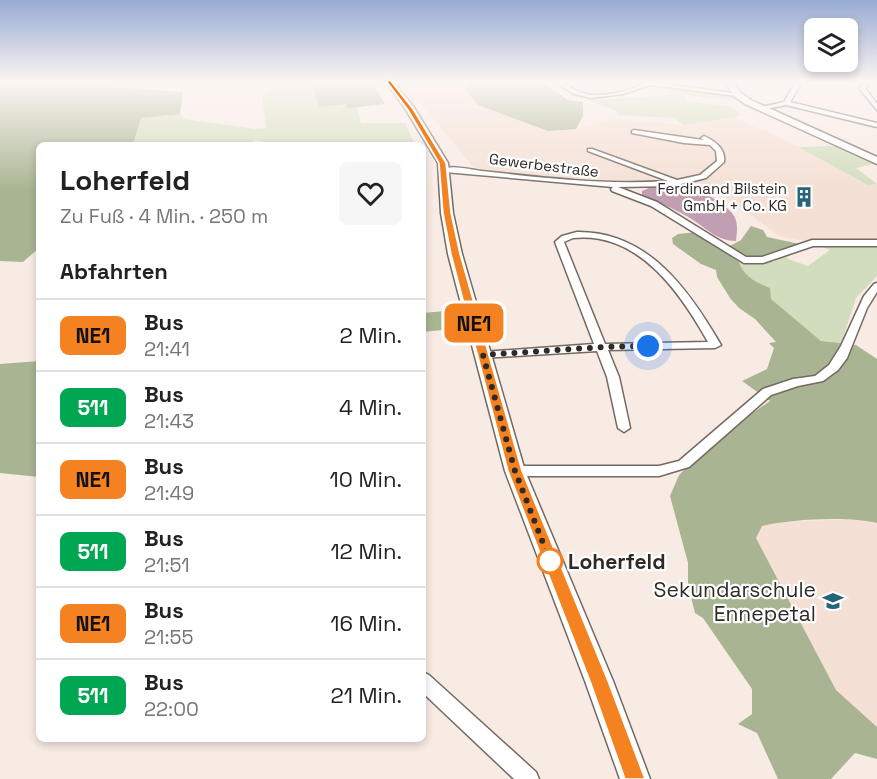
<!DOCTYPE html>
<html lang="de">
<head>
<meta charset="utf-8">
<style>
	body { margin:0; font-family:"Space Grotesk",sans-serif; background:#f6f6f6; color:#222; height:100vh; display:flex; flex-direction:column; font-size:22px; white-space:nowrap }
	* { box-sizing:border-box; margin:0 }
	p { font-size:20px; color:#767676 }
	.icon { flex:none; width:33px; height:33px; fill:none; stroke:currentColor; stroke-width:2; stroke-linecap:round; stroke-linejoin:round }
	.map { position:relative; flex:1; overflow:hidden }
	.panel { position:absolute; left:36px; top:142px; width:390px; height:600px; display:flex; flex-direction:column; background:#fff; border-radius:9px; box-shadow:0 3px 9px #0003 }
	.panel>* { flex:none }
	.badge { padding:0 12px; border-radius:9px; font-size:21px; line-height:39px }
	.controls { position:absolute; left:804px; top:18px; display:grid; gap:12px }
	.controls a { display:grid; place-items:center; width:54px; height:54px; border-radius:9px; background:#fff; box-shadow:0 3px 9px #0003; font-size:30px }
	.you { position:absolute; width:30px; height:30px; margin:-15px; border:4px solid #fff; border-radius:50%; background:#1a73e8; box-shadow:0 0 0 9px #1a73e833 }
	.map>.badge { position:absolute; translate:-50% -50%; box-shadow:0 0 0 3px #fff }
	h2 { padding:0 24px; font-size:22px; line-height:54px }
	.round { display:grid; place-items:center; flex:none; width:63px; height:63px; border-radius:9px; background:#f6f6f6 }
	.summary { display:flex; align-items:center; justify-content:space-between; height:102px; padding:0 24px }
	h1 { font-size:28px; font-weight:800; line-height:45px }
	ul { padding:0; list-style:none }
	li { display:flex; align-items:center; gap:18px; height:72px; padding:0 24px; border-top:2px solid #e0e0e0 }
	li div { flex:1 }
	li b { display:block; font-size:22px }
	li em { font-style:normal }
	li .badge { min-width:66px; font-weight:700; text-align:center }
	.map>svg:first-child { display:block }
	.built { fill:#f4e0d4 }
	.green { fill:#d1ddbc }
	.forest { fill:#a9b592 }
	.water { fill:#c19eb1 }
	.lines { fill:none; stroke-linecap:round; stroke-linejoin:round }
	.street-casing { stroke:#746963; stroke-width:3 }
	.secondary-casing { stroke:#746963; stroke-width:3 }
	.street { fill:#fff; fill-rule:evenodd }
	.secondary { fill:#fff; fill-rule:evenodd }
	.line { fill:#f58220; stroke:#fff; stroke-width:1.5 }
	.walk { stroke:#2f2a27; stroke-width:6; stroke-dasharray:0 10.8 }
	.stop-dot { fill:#fff; stroke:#f58220; stroke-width:3 }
	.labels { text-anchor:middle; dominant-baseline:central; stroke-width:4.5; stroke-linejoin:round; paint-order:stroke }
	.far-street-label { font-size:15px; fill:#2f2a27; stroke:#fff }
	.far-poi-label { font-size:15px; fill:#2f2a27; stroke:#fff; text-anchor:end }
	.near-stop-label { font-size:21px; font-weight:bold; fill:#2f2a27; stroke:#fff; text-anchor:start }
	.near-poi-label { font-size:21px; fill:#2f2a27; stroke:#fff; text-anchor:end }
</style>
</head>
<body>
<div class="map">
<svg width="877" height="779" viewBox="0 0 877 779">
	<rect width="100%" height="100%" fill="#f8ebe4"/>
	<g class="built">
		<polygon points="396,82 469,82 467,83 478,105 548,131 576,129 615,119 684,125 734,117 761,130 768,131 868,185 877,184 877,241 799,240 779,236 712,187 699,183 595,183 527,176 473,167 422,105 410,99"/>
		<polygon points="569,82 631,82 641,85 624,91 590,94 572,87 569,85"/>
		<polygon points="861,519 877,523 877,727 836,690 756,538 762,526 780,522"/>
	</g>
	<g class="green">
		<polygon points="272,82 312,82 319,107 346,104 347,108 357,107 361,123 405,123 415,145 291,146 254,140 249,146 133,146 141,118 180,114 184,119 255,129 266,128 262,96 271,90"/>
		<polygon points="680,89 732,96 738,101 683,95 685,96 686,101 730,107 741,114 734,117 684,125 674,118 618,115 615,110 590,101 679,94"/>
		<polygon points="836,146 874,164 856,168 877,184 868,185 798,147"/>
		<path d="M 815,244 L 877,245 L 877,276 L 856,298 L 841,344 L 821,341 L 770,299 L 770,288 C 756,282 744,277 739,262 L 773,262 L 786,255 L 788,259 L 808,266 L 830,250 Z"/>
	</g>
	<g class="forest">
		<polygon points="0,82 119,82 110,87 183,92 180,114 141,118 133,145 39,146 39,248 23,262 0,261"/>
		<polygon points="312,82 372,82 385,104 347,108 346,104 319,107"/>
		<polygon points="469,82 542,82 568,100 583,102 583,116 576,129 548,131 478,105 466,90 467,83"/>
		<path d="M 751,226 L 763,230 L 767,237 L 800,244 C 771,256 757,265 728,247 L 741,240 Z"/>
		<path d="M 697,232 L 739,262 C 744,277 756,282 770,288 L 771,299 L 821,341 L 856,345 L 877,359 L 877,523 C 849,516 791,519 762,526 L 756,538 L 836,690 L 877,727 L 877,759 L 855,753 L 831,779 L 778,779 L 757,733 L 738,724 L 752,714 L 752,689 L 703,618 L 695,613 L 688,585 L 688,563 L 670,496 L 679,475 L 694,460 L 735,425 L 770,401 L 742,381 L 767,369 L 774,348 L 769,343 L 776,342 L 755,319 L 739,308 L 730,298 L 717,277 L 716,270 L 701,264 L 673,244 L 672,238 L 678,234 Z"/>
		<polygon points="445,311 465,314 463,336 452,329 423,332 423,313"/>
		<polygon points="39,361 39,477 0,473 0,364"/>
	</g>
	<path class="water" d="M 678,186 C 696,188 720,199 732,213 C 739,221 737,232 736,241 C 717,241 706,228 690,218 C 675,209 658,202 642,196 L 642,191 L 649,188 Z"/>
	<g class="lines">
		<g class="street-casing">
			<g id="street">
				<path d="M 556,82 C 566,82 569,88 577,91 C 595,100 626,92 643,84 L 635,82 L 650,82 L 740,94 L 737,96 L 650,85 L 623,94 L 591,98 L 574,94 Z"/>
				<polygon points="796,82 802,82 790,102 877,123 877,127 786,105 760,110 757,108 784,102"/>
				<polygon points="865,84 868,86 865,88 877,104 877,110 859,88"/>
				<path d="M 634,130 L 703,140 L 701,138 L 704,136 C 715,141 726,149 724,162 L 706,178 L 673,186 L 618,187 L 657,202 L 746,257 L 762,257 L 812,240 L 877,240 L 877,246 L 813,246 L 763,263 L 744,263 L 651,206 L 612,191 L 611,189 L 613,187 L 445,172 L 441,170 C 451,164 471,170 482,171 C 544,178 606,185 668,181 L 588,151 L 588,149 L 592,149 L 677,180 L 700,175 L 717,161 L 716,151 L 710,145 L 684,143 L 632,133 L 632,131 Z"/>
				<path d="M 577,232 C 648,231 689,290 721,345 L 715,348 L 608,350 L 619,377 L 630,428 L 624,432 L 618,428 L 607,377 L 597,351 L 483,358 L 477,355 L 483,352 L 594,344 L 555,242 L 562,236 ZM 573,238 C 638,231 680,292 708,342 L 605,344 L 564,242 Z"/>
				<polygon points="877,283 877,292 867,308 847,358 838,370 823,381 798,386 771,395 689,467 659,476 515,476 510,474 508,471 510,468 515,466 659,466 679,461 763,389 793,379 815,376 829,365 841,346 864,296 874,284"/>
				<polygon points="423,672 429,675 536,772 539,779 514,779 423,693"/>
			</g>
		</g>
		<g class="secondary-casing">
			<g id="secondary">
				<polygon points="386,82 394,82 415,109 448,163 453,213 462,254 525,471 613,681 650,779 620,779 585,681 505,471 448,254 441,213 438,163 406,110"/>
				<polygon points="725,82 733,82 740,92 751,100 877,157 877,164 745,104 734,96"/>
			</g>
		</g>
		<use href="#street" class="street"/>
		<use href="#secondary" class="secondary"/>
	</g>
	<linearGradient id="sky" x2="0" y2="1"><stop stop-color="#98abd2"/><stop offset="0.43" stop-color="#fcf6f3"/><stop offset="1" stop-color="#fcf6f3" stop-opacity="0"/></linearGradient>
	<rect width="877" height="191" fill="url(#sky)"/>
	<polygon class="line" points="390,80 413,109 446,163 451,213 460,254 522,471 608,681 645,779 625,779 590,681 508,471 451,254 443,213 439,163 408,110 387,82"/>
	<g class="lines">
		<polyline class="walk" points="550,561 515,471 483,355 603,347 648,346"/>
	</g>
	<defs>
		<g id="building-bare" transform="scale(1.62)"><path d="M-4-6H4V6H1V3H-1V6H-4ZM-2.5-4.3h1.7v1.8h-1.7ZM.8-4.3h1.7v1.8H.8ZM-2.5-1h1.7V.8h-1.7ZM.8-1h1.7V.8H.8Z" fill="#26647a" stroke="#fff" stroke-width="2.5" paint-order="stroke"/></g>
		<g id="school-bare" transform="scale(1.62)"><path d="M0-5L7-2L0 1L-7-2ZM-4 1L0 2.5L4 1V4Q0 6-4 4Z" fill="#26647a" stroke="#fff" stroke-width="2.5" paint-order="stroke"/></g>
	</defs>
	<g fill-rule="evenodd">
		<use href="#building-bare" x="804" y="197"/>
		<use href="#school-bare" x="833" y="601"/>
	</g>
	<circle class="stop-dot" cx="550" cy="561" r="12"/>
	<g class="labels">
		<g class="far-street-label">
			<text transform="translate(544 165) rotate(7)">Gewerbestraße</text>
		</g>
		<g class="far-poi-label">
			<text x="787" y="188">Ferdinand Bilstein<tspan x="787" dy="17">GmbH + Co. KG</tspan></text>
		</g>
		<g class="near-stop-label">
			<text x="568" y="561">Loherfeld</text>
		</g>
		<g class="near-poi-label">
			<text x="816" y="589">Sekundarschule<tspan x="816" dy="24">Ennepetal</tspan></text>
		</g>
	</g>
</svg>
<div class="controls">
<a><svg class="icon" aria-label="layers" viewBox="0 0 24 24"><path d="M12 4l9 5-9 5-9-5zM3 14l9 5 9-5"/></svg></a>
</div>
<div class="you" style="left:648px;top:346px"></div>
<b class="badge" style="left:474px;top:323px;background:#f58220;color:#111">NE1</b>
<section class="panel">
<div class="summary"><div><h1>Loherfeld</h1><p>Zu Fuß · 4 Min. · 250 m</p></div><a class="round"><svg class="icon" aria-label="heart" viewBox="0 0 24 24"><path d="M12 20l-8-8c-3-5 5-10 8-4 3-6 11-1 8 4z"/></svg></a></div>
<h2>Abfahrten</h2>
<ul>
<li><span class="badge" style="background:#f58220;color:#111">NE1</span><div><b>Bus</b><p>21:41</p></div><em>2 Min.</em></li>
<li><span class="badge" style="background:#00a651;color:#fff">511</span><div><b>Bus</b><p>21:43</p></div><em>4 Min.</em></li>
<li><span class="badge" style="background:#f58220;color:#111">NE1</span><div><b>Bus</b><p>21:49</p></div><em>10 Min.</em></li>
<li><span class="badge" style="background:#00a651;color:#fff">511</span><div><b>Bus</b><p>21:51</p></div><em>12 Min.</em></li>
<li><span class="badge" style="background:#f58220;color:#111">NE1</span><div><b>Bus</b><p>21:55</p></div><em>16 Min.</em></li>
<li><span class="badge" style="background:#00a651;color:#fff">511</span><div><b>Bus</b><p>22:00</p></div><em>21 Min.</em></li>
</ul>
</section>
</div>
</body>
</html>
